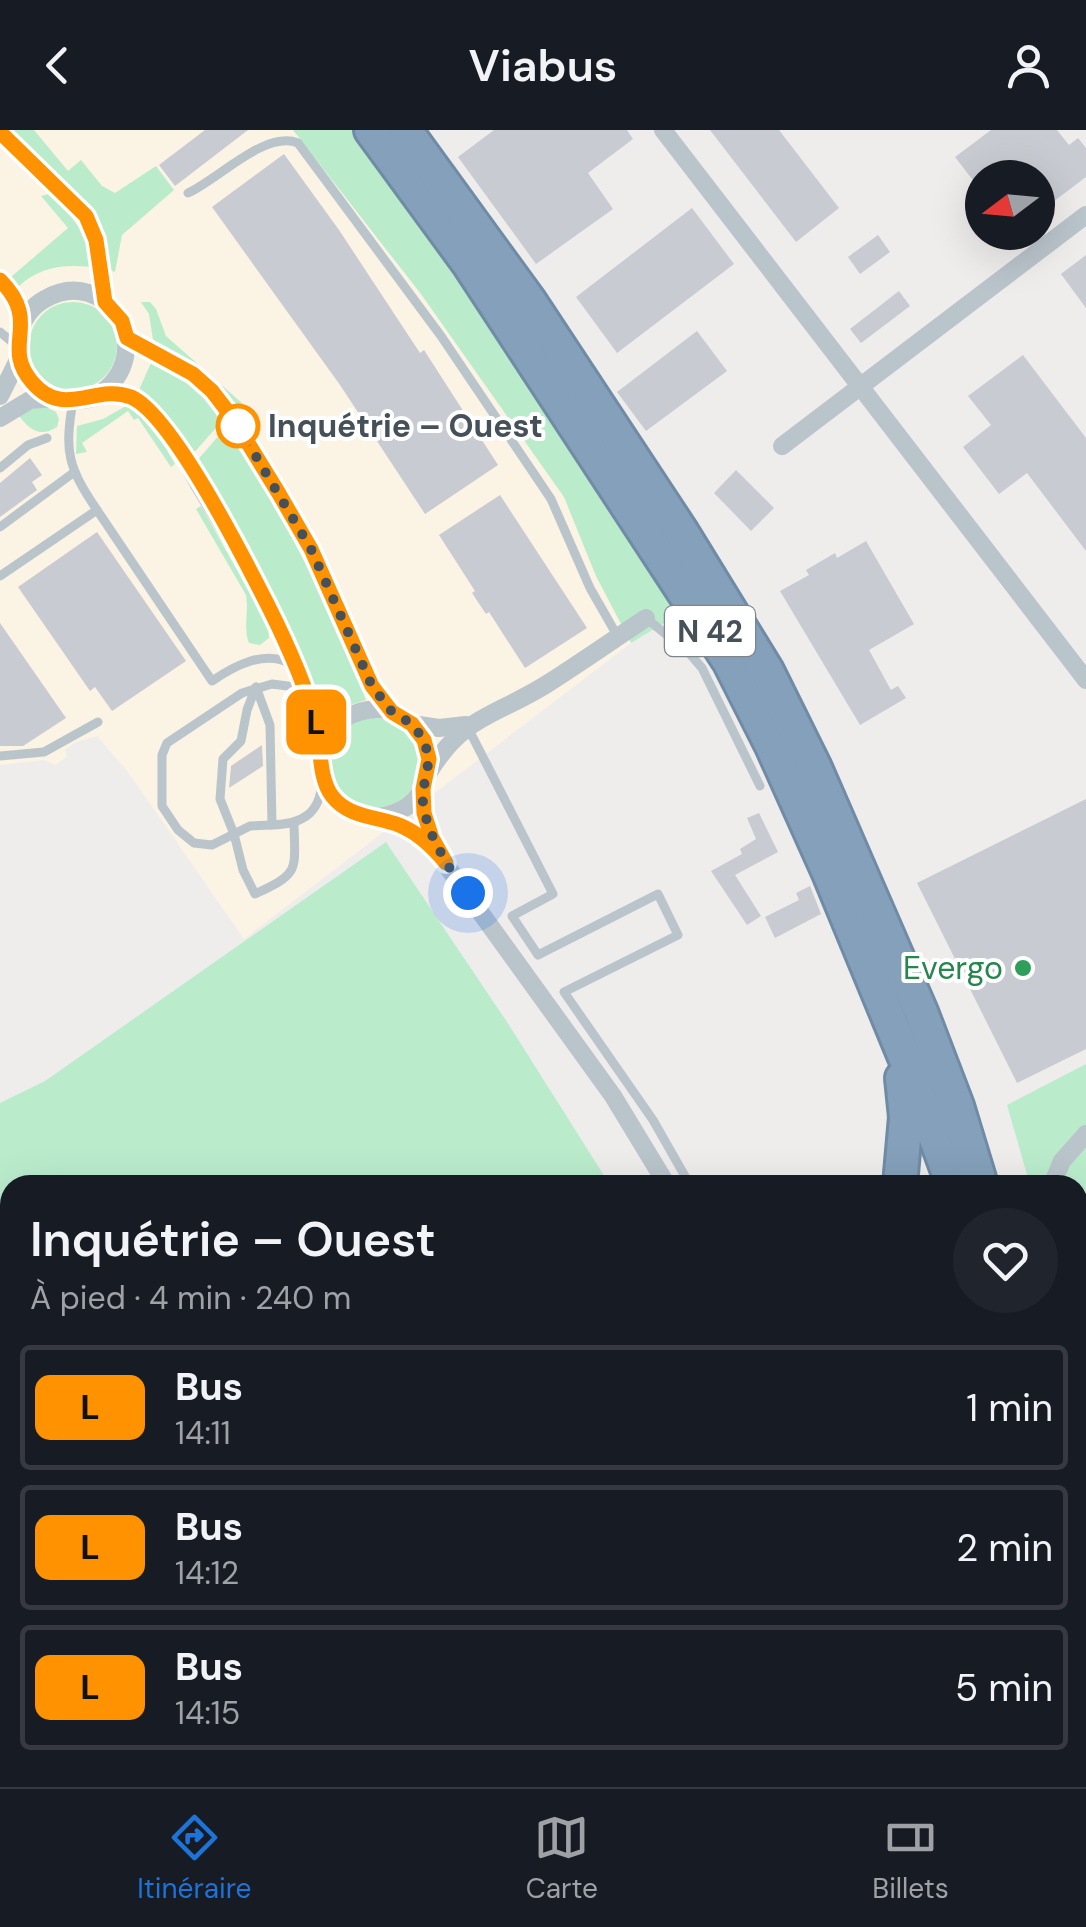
<!DOCTYPE html>
<html lang="fr">
<head>
<meta charset="utf-8">
<style>
	body { margin:0; font-family:"DM Sans",sans-serif; background:#20242c; color:#f1f3f6; height:100vh; display:flex; flex-direction:column; font-size:38px; white-space:nowrap }
	* { box-sizing:border-box; margin:0 }
	p { font-size:32px; color:#9ea1a6 }
	.icon { flex:none; width:55px; height:55px; fill:none; stroke:currentColor; stroke-width:2; stroke-linecap:round; stroke-linejoin:round }
	.map { position:relative; flex:1; overflow:hidden }
	.details { position:absolute; left:0px; top:1045px; width:1088px; height:612px; display:flex; flex-direction:column; background:#171b24; border-radius:30px 30px 0 0; box-shadow:0 10px 40px #0002 }
	.details>* { flex:none }
	.badge { padding:0 20px; border-radius:15px; font-size:35px; line-height:65px }
	.needle { width:65px; rotate:254deg }
	.buttons { position:absolute; left:965px; top:30px; display:grid; gap:20px }
	.buttons a { display:grid; place-items:center; width:90px; height:90px; border-radius:50%; background:#171b24; box-shadow:0 10px 40px #0002; font-size:50px }
	.you { position:absolute; width:50px; height:50px; margin:-25px; border:8px solid #fff; border-radius:50%; background:#1a73e8; box-shadow:0 0 0 15px #1a73e833 }
	.map>.badge { position:absolute; translate:-50% -50%; box-shadow:0 0 0 5px #fff }
	.round { display:grid; place-items:center; flex:none; width:105px; height:105px; border-radius:52px; background:#20242c }
	.head { display:flex; align-items:center; justify-content:space-between; height:170px; padding:0 30px }
	h1 { font-size:48px; font-weight:600; line-height:75px }
	ul { padding:0; list-style:none }
	li { display:flex; align-items:center; gap:30px; height:125px; margin:0 20px 15px; padding:0 10px; border:5px solid #363941; border-radius:10px }
	li div { flex:1 }
	li b { display:block; font-size:38px }
	li em { font-style:normal }
	li .badge { min-width:110px; font-weight:700; text-align:center }
	header { display:flex; justify-content:space-between; align-items:center; height:130px; padding:0 30px; background:#171b24; font-size:45px; font-weight:600 }
	.menu { display:flex; justify-content:space-around; align-items:center; height:140px; border-top:2px solid #363941; background:#171b24; font-size:28px; color:#9ea1a6 }
	.menu a { display:grid; justify-items:center; gap:5px }
	.menu .current { color:#1d73d7 }
	.map>svg:first-child { display:block }
	.commercial { fill:#fbf3e4 }
	.green { fill:#baeccc }
	.building { fill:#c8cbd1 }
	.lines { fill:none; stroke-linecap:round; stroke-linejoin:round }
	.highway-casing { stroke:#6f8ba6; stroke-width:38 }
	.lane { stroke:#bac4cb; stroke-width:9 }
	.street { stroke:#bac4cb; stroke-width:18 }
	.secondary { stroke:#bcc8d2; stroke-width:25 }
	.highway { stroke:#84a0ba; stroke-width:32 }
	.line-casing { stroke:#fff; stroke-width:22 }
	.line { stroke:#ff9200; stroke-width:15 }
	.walk { stroke:#455058; stroke-width:10; stroke-dasharray:0 18 }
	.stop-dot { fill:#fff; stroke:#ff9200; stroke-width:5 }
	.leisure-dot { fill:#2e9e5b; stroke:#fff; stroke-width:4 }
	.labels { text-anchor:middle; dominant-baseline:central; stroke-width:8; stroke-linejoin:round; paint-order:stroke }
	.shield { fill:#fff; stroke:#7d848a; stroke-width:2.5 }
	.shield-label { font-size:30px; font-weight:bold; fill:#455058 }
	.stop-label { font-size:32px; font-weight:bold; fill:#455058; stroke:#fff; text-anchor:start }
	.leisure-label { font-size:32px; fill:#27864d; stroke:#fff; text-anchor:end }
</style>
</head>
<body>
<header><svg class="icon" aria-label="back" viewBox="0 0 24 24"><path d="M15 5l-7 7 7 7"/></svg>Viabus<svg class="icon" aria-label="person" viewBox="0 0 24 24"><circle cx="12" cy="8" r="4"/><path d="M4 21q1-7 8-7t8 7"/></svg></header>
<div class="map">
<svg width="1086" height="1657" viewBox="0 0 1086 1657">
	<rect width="100%" height="100%" fill="#efecec"/>
	<polygon class="commercial" points="0,0 293,0 421,164 564,367 596,446 631,513 244,809 128,642 97,606 76,612 65,620 67,627 55,635 44,630 0,635"/>
	<g class="green">
		<polygon points="9,0 34,0 68,41 81,30 102,56 115,63 156,36 174,60 122,105 115,142 109,140 107,120 98,90 31,26"/>
		<polygon points="293,0 357,0 433,103 679,484 631,513 596,446 564,367 421,164"/>
		<path d="M 49,64 C 72,86 89,103 91,137 C 63,134 39,137 18,157 L 11,147 L 68,98 L 41,66 Z"/>
		<circle cx="73" cy="216" r="44"/>
		<path d="M 141,172 L 150,172 L 156,179 L 166,206 L 243,274 L 235,279 C 210,246 193,232 154,216 L 149,184 Z"/>
		<path d="M 151,233 C 182,247 203,262 223,290 L 191,326 L 157,276 L 138,262 Z"/>
		<path d="M 128,275 C 152,287 162,312 175,334 L 171,337 L 138,288 L 134,290 L 128,281 L 82,313 L 87,322 L 76,324 L 77,296 L 103,289 Z"/>
		<path d="M 44,276 L 56,282 L 59,289 L 57,297 C 38,309 28,298 17,283 Z"/>
		<path d="M 227,296 C 283,388 328,468 366,570 L 344,577 L 326,594 L 264,451 L 195,333 Z"/>
		<path d="M 201,376 L 268,495 L 269,508 L 260,515 L 249,513 C 243,500 249,480 246,465 L 196,379 Z"/>
		<circle cx="375" cy="633" r="45"/>
		<polygon points="386,712 509,895 610,1055 10,1055 10,1119 0,1107 0,973 45,951"/>
		<polygon points="1086,934 1086,1166 1078,1161 1078,1055 1030,1055 1007,975"/>
		<polygon points="246,1648 656,1648 660,1657 260,1657"/>
	</g>
	<g class="building">
		<polygon points="205,0 248,0 175,56 159,35"/>
		<polygon points="494,0 627,0 633,9 588,43 613,79 536,134 458,27"/>
		<polygon points="710,0 779,0 839,78 796,112"/>
		<polygon points="991,0 1057,0 1069,15 1078,8 1086,18 1086,47 1049,75 1038,60 1038,48 982,48 982,62 955,27"/>
		<polygon points="284,24 339,100 420,223 424,220 498,335 425,384 340,255 212,77"/>
		<polygon points="692,78 734,134 617,223 576,167"/>
		<polygon points="878,105 890,122 860,144 848,127"/>
		<polygon points="1086,125 1086,178 1061,144"/>
		<polygon points="899,161 910,176 861,213 850,199"/>
		<polygon points="697,201 727,241 646,301 617,262"/>
		<polygon points="1023,225 1086,308 1086,421 1027,343 999,364 963,317 991,295 968,266"/>
		<polygon points="30,328 42,345 32,352 37,360 0,387 0,353"/>
		<polygon points="736,340 774,378 751,401 714,363"/>
		<polygon points="500,365 587,498 525,538 489,482 486,484 472,463 475,461 439,405"/>
		<polygon points="97,402 186,531 112,581 95,557 90,561 18,457"/>
		<polygon points="866,411 914,494 869,520 891,560 898,556 906,568 860,595 780,461 809,445 806,440 835,423 837,428"/>
		<polygon points="0,493 66,588 23,616 0,616"/>
		<polygon points="262,615 263,636 229,658 231,636"/>
		<polygon points="1086,669 1086,919 1017,953 917,753"/>
		<polygon points="759,683 778,722 735,745 761,786 747,795 711,741 742,724 740,719 756,709 747,688"/>
		<polygon points="810,756 821,784 775,808 765,787 799,770 796,763"/>
	</g>
	<g class="lines">
		<g class="highway-casing">
			<g id="highway">
				<polyline points="371,0 469,134 729,531 772,616 829,743 916,954 953,1055"/>
				<polyline points="405,0 530,172 681,401 767,541 815,638 921,882 957,976 981,1055"/>
				<polyline points="900,1055 906,987 902,948"/>
				<polyline points="1050,1648 1052,1657"/>
				<polyline points="964,1657 965,1648"/>
			</g>
		</g>
		<g class="lane">
			<path d="M 188,63 C 219,49 265,0 298,13 L 441,206 L 551,369 L 590,458 L 618,507"/>
			<polyline points="0,202 17,216"/>
			<polyline points="0,338 28,315 47,308"/>
			<path d="M 97,380 L 212,551 C 234,536 265,519 291,534"/>
			<polyline points="0,397 73,343"/>
			<path d="M 0,446 L 97,380 C 68,337 64,322 73,271"/>
			<polyline points="646,488 690,524 702,538 760,656"/>
			<path d="M 256,557 L 270,595 L 272,695 C 302,694 320,684 322,652"/>
			<polyline points="256,557 247,580 241,611 223,629 220,669 234,704 250,696 272,695"/>
			<polyline points="467,596 553,764 512,786 538,825 658,764 678,805 564,862 653,990 690,1055"/>
			<polyline points="0,626 44,622 98,592"/>
			<path d="M 294,693 C 295,742 300,743 255,764 L 243,740 L 234,704 L 212,715 L 194,713 L 178,700 L 162,676 L 162,625 L 167,613 L 242,563 L 272,554 L 303,558"/>
		</g>
		<g class="street">
			<polyline points="663,0 1086,550"/>
			<polyline points="0,2 86,87 96,110 105,172"/>
			<polyline points="0,150 18,173 22,195"/>
			<polyline points="127,207 193,245 212,261 232,287 297,394 336,471 372,556 392,582"/>
			<path d="M 98,265 C 161,223 107,133 45,169 C 32,176 23,189 19,204 C 12,235 34,266 65,270 C 99,275 117,248 150,281 C 171,301 186,331 200,356 C 243,428 285,500 312,579 C 321,606 317,646 332,666 C 349,688 376,686 400,695 C 414,701 425,710 436,721 L 613,966 L 667,1055"/>
			<polyline points="0,266 19,228"/>
			<polyline points="0,288 30,270 54,268"/>
			<polyline points="782,316 1086,85"/>
			<polyline points="412,594 439,598 466,595"/>
			<path d="M 323,621 C 328,603 340,588 359,582 C 432,559 461,676 378,687"/>
			<path d="M 429,642 C 464,585 494,587 547,554 C 580,533 613,510 646,488"/>
			<polyline points="423,659 424,683 437,716"/>
			<polyline points="1052,1055 1062,1031 1086,1004"/>
			<polyline points="1078,1154 1086,1170"/>
			<polyline points="868,1657 868,1648"/>
		</g>
		<g class="secondary">
			<polyline points="1078,1357 1086,1362"/>
			<polyline points="1078,1535 1086,1530"/>
		</g>
		<use href="#highway" class="highway"/>
	</g>
	<g class="lines">
		<g class="line-casing">
			<path id="line" d="M 0,2 L 86,86 L 96,110 L 105,172 L 122,191 L 127,208 L 193,244 L 212,261 L 232,287 L 278,362 L 311,419 L 372,556 L 392,582 L 412,594 L 424,610 L 429,629 L 423,659 L 424,683 L 432,708 L 446,733 C 433,717 419,703 399,695 C 376,686 349,688 332,666 C 317,646 322,611 314,586 C 300,540 279,496 257,454 C 236,413 169,283 131,267 C 95,253 64,290 32,252 C 0,215 43,193 0,150"/>
		</g>
		<use href="#line" class="line"/>
		<polyline class="walk" points="238,296 311,419 372,556 392,582 412,594 424,610 429,629 422,667 428,697 446,733 468,763"/>
	</g>
	<circle class="stop-dot" cx="238" cy="296" r="20"/>
	<circle class="leisure-dot" cx="1023" cy="838" r="10"/>
	<g class="labels">
		<rect class="shield" x="665" y="476" width="90" height="50" rx="8"/>
		<g class="shield-label">
			<text x="710" y="501">N 42</text>
		</g>
		<g class="stop-label">
			<text x="268" y="296">Inquétrie – Ouest</text>
		</g>
		<g class="leisure-label">
			<text x="1003" y="838">Evergo</text>
		</g>
	</g>
</svg>
<div class="buttons">
<a><svg class="needle" viewBox="-14 -14 28 28"><path d="M0-13l5 13h-10z" fill="#e53935"/><path d="M0 13l5-13h-10z" fill="#9ea1a6"/></svg></a>
</div>
<div class="you" style="left:468px;top:763px"></div>
<b class="badge" style="left:316px;top:592px;background:#ff9200;color:#111">L</b>
<section class="details">
<div class="head"><div><h1>Inquétrie – Ouest</h1><p>À pied · 4 min · 240 m</p></div><a class="round"><svg class="icon" aria-label="heart" viewBox="0 0 24 24"><path d="M12 20l-8-8c-3-5 5-10 8-4 3-6 11-1 8 4z"/></svg></a></div>
<ul>
<li><span class="badge" style="background:#ff9200;color:#111">L</span><div><b>Bus</b><p>14:11</p></div><em>1 min</em></li>
<li><span class="badge" style="background:#ff9200;color:#111">L</span><div><b>Bus</b><p>14:12</p></div><em>2 min</em></li>
<li><span class="badge" style="background:#ff9200;color:#111">L</span><div><b>Bus</b><p>14:15</p></div><em>5 min</em></li>
</ul>
</section>
</div>
<nav class="menu">
<a class="current"><svg class="icon" aria-label="directions" viewBox="0 0 24 24"><path d="M12 3l9 9-9 9-9-9zM9 14v-3h6M13 9l2 2-2 2"/></svg>Itinéraire</a>
<a><svg class="icon" aria-label="map" viewBox="0 0 24 24"><path d="M3 6l6-2 6 2 6-2v14l-6 2-6-2-6 2zM9 4v14M15 6v14"/></svg>Carte</a>
<a><svg class="icon" aria-label="tickets" viewBox="0 0 24 24"><path d="M3 7h18v10H3zM15 7v10"/></svg>Billets</a>
</nav>
</body>
</html>
